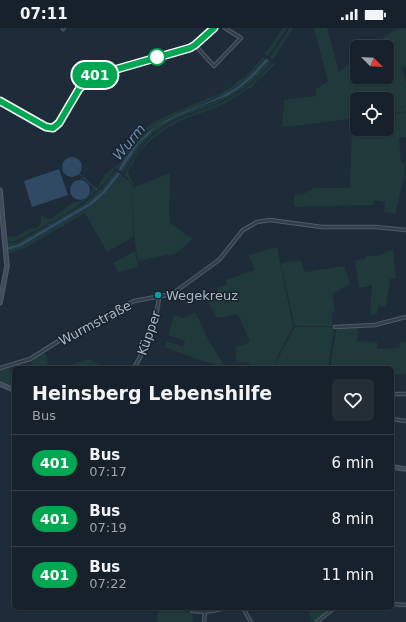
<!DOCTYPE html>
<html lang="en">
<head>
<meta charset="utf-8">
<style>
	body { margin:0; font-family:"DejaVu Sans",sans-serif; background:#232e37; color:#f1f3f6; height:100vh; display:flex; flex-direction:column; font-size:15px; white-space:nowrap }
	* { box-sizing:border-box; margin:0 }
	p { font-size:13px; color:#9ea3a9 }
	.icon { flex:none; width:22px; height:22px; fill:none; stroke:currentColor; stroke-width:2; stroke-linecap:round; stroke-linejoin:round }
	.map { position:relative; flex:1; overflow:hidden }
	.drawer { position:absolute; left:12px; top:338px; width:382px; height:244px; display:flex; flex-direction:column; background:#16212b; border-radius:6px; box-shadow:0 1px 3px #0004,0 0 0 1px #353e47 }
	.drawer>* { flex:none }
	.badge { padding:0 8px; border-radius:13px; font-size:14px; line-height:26px }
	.needle { width:26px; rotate:114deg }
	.fabs { position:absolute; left:350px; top:12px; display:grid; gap:8px }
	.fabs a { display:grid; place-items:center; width:44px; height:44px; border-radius:6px; background:#16212b; box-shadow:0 1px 3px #0004,0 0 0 1px #353e47; font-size:20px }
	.map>.badge { position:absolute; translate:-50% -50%; box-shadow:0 0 0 2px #fff }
	.round { display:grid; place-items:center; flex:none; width:42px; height:42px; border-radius:6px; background:#232e37 }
	.head { display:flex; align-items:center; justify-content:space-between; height:68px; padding:0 20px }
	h1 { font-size:19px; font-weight:800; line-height:30px }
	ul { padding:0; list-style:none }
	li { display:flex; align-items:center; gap:12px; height:56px; padding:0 20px; border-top:1px solid #353e47 }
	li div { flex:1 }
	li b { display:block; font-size:15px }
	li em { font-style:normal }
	li .badge { min-width:44px; font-weight:700; text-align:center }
	.status { display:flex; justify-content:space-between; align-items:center; height:28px; padding:0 20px; background:#16212b; direction:ltr }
	.status svg { height:11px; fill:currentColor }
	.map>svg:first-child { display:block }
	.green { fill:#20393a }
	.water { fill:#2f4a62 }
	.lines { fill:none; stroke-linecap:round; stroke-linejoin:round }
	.stream { stroke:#2f4a62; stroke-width:1 }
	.street-casing { stroke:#4f5b67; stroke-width:4.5 }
	.secondary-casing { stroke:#4f5b67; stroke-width:5.5 }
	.street { stroke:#323e49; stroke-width:2.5 }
	.secondary { stroke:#3f4d5d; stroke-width:3.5 }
	.line-casing { stroke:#fff; stroke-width:9 }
	.line { stroke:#00a651; stroke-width:6 }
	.stop-dot { fill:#fff; stroke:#00a651; stroke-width:2 }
	.culture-dot { fill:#0f9aa8; stroke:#18232d; stroke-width:1.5 }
	.labels { text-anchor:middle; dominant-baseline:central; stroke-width:3; stroke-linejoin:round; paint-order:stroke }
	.poi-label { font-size:13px; fill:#acb8c6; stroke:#18232d; text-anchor:start }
	.street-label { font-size:13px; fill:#acb8c6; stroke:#18232d }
	.water-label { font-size:14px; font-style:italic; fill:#698dad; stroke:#18232d }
</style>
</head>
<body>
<div class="status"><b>07:11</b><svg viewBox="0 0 49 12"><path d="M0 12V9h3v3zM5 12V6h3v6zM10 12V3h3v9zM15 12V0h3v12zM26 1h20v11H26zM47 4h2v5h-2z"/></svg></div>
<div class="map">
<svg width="406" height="594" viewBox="0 0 406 594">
	<rect width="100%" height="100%" fill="#1e2c39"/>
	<g class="green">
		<polygon points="283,0 287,0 268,28 265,26"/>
		<polygon points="290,0 293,0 273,32 270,29"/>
		<path d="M 314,0 L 327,0 L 339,44 L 357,30 L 357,49 L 387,49 L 387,19 L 372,19 C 382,11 393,0 406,0 L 406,38 L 401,39 L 406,55 L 406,83 L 387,87 L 387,71 L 357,71 L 357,90 L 286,99 L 282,98 L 284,72 L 316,68 L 315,62 L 328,53 Z"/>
		<path d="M 263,29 L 266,31 C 254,44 243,57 227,65 C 189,86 158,86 131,123 C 126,129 121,135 119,142 L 94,127 L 113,138 L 118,137 L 133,114 L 146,100 L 157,92 L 227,62 L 246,48 Z"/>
		<path d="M 269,32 L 272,34 C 259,48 246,60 229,69 C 210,80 189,84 170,94 C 148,106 135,124 123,145 L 121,143 C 132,126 140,111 157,99 C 175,86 199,81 219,72 C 238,63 255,48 269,32 Z"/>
		<path d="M 273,35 L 275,37 L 254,56 L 252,60 L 248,60 C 238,68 227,75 215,80 C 201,86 184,89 172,98 L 170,98 C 159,104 134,125 133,137 L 130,138 L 128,144 L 134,158 L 132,158 L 128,150 L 124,147 C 135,126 147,109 168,97 C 188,85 210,81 230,70 C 247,61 260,48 273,35 Z"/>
		<polygon points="406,84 406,109 399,110 401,135 404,135 405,145 395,186 384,184 385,174 374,172 373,177 294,179 294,167 303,166 314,160 350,160 352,92 357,91 357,101 387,101 387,88"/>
		<path d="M 112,140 L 114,142 C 92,176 52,193 18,212 L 12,214 L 7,213 L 7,209 L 10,208 L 15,209 L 29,201 L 37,200 L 41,195 L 41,189 L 42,187 L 47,191 L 51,191 L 72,175 L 81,173 L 88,168 L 94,160 L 98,159 L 100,154 L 104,150 L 103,147 L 109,144 Z"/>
		<polygon points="115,143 118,144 102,164 89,175 19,216 8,219 7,215 18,214 82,177 103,159"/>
		<polygon points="170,145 169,187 170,195 193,211 177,225 138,233 134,208 132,160"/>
		<polygon points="120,146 129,153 132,159 133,209 107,224 85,185 25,220 8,226 8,222 21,218 93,176 106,164"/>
		<polygon points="277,219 293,298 272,340 248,340 249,334 237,334 235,320 250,314 238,286 217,290 208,274 219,270 217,260 227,256 226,252 255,242 249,227"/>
		<polygon points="393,221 396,250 390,251 386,279 378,278 377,286 370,287 372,256 366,259 359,260 355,233 366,230 366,228 378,228"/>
		<polygon points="135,223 138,239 118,244 113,235"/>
		<polygon points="300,232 305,244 344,238 353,262 350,256 332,266 335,284 331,285 333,298 298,298 294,296 281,235"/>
		<polygon points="195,284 210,315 226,340 223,340 164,319 167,313 183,319 185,313 168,307 174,287 183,290"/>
		<polygon points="295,299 331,299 334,301 328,340 273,340 293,302"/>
		<polygon points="339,299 358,300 357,313 377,314 377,321 399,320 400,313 406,314 406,346 392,346 392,340 330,340 336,304"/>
		<polygon points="45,324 49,340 34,340 31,333"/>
		<polygon points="88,331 106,340 54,340 74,336"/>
		<polygon points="10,339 14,360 0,353 0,342"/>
		<polygon points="306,580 326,580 327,583 317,593 312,594"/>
		<polygon points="158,581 192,584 193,594 157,594"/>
	</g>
	<g class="water">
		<path d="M 266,31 L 269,32 L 255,47 L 241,59 L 227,68 L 177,88 L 156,99 L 138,117 L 121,143 L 119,142 C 121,135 126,129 131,123 C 158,86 189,86 227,65 C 243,57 254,44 266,31 Z"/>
		<circle cx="72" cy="139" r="10"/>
		<polygon points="59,141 68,167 32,179 24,153"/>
		<polygon points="118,144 120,146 106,164 93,176 21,218 8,222 8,219 19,216 89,175 102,164"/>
		<circle cx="80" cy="162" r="10"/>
	</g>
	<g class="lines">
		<g class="stream">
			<polyline points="79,146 81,147"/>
			<polyline points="84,150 97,162"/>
			<polyline points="81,152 83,150"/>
		</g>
		<g class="street-casing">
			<g id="street">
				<polyline points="63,1 64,0"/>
				<polyline points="195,17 214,38 241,10 225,0"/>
				<polyline points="335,299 375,297 406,289"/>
				<polyline points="0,340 30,331 57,314 134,273 172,266 219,232 243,202 257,194 270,192 322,199 376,199 406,202"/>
				<path d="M 134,340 C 147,318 157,294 159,268"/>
				<polyline points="394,366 406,366"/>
				<polyline points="392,391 406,393"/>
				<polyline points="392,576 406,577"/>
				<polyline points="243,580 251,594"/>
				<polyline points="192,583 205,584"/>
				<polyline points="204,594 205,584 228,580"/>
				<polyline points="317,594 334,580"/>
			</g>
		</g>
		<g class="secondary-casing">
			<g id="secondary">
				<polyline points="0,73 46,99 53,100 59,95 79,61 93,48 190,20 195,17 214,0"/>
				<polyline points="0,162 7,238 0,275"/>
				<polyline points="0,356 14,362"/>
				<polyline points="392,439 406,441"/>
			</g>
		</g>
		<use href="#street" class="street"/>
		<use href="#secondary" class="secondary"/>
	</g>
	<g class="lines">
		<g class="line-casing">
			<polyline id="line" points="0,73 46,99 53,100 59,95 79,61 93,48 190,20 195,17 214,0"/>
		</g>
		<use href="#line" class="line"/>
	</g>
	<circle class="stop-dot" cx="157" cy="29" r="8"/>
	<circle class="culture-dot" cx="158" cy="267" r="4"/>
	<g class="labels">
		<g class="poi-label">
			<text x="166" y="267">Wegekreuz</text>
		</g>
		<g class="street-label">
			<text transform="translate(95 295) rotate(-28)">Wurmstraße</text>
			<text transform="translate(149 305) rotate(-71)">Küpper</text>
		</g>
		<g class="water-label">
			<text transform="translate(129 114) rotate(-50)">Wurm</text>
		</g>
	</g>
</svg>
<div class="fabs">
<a><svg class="needle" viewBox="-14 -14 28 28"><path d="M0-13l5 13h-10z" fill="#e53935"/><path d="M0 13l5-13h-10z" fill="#9ea3a9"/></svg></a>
<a><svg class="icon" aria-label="locate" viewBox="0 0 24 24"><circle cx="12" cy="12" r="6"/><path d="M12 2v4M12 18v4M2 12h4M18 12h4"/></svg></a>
</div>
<b class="badge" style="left:95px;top:47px;background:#00a651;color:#fff">401</b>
<section class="drawer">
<div class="head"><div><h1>Heinsberg Lebenshilfe</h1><p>Bus</p></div><a class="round"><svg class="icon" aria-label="heart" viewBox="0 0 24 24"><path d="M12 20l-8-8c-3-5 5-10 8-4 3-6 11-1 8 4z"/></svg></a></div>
<ul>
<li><span class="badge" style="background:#00a651;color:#fff">401</span><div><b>Bus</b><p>07:17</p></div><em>6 min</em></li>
<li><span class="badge" style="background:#00a651;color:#fff">401</span><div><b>Bus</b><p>07:19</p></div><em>8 min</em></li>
<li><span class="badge" style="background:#00a651;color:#fff">401</span><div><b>Bus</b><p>07:22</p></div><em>11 min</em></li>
</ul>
</section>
</div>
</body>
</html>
